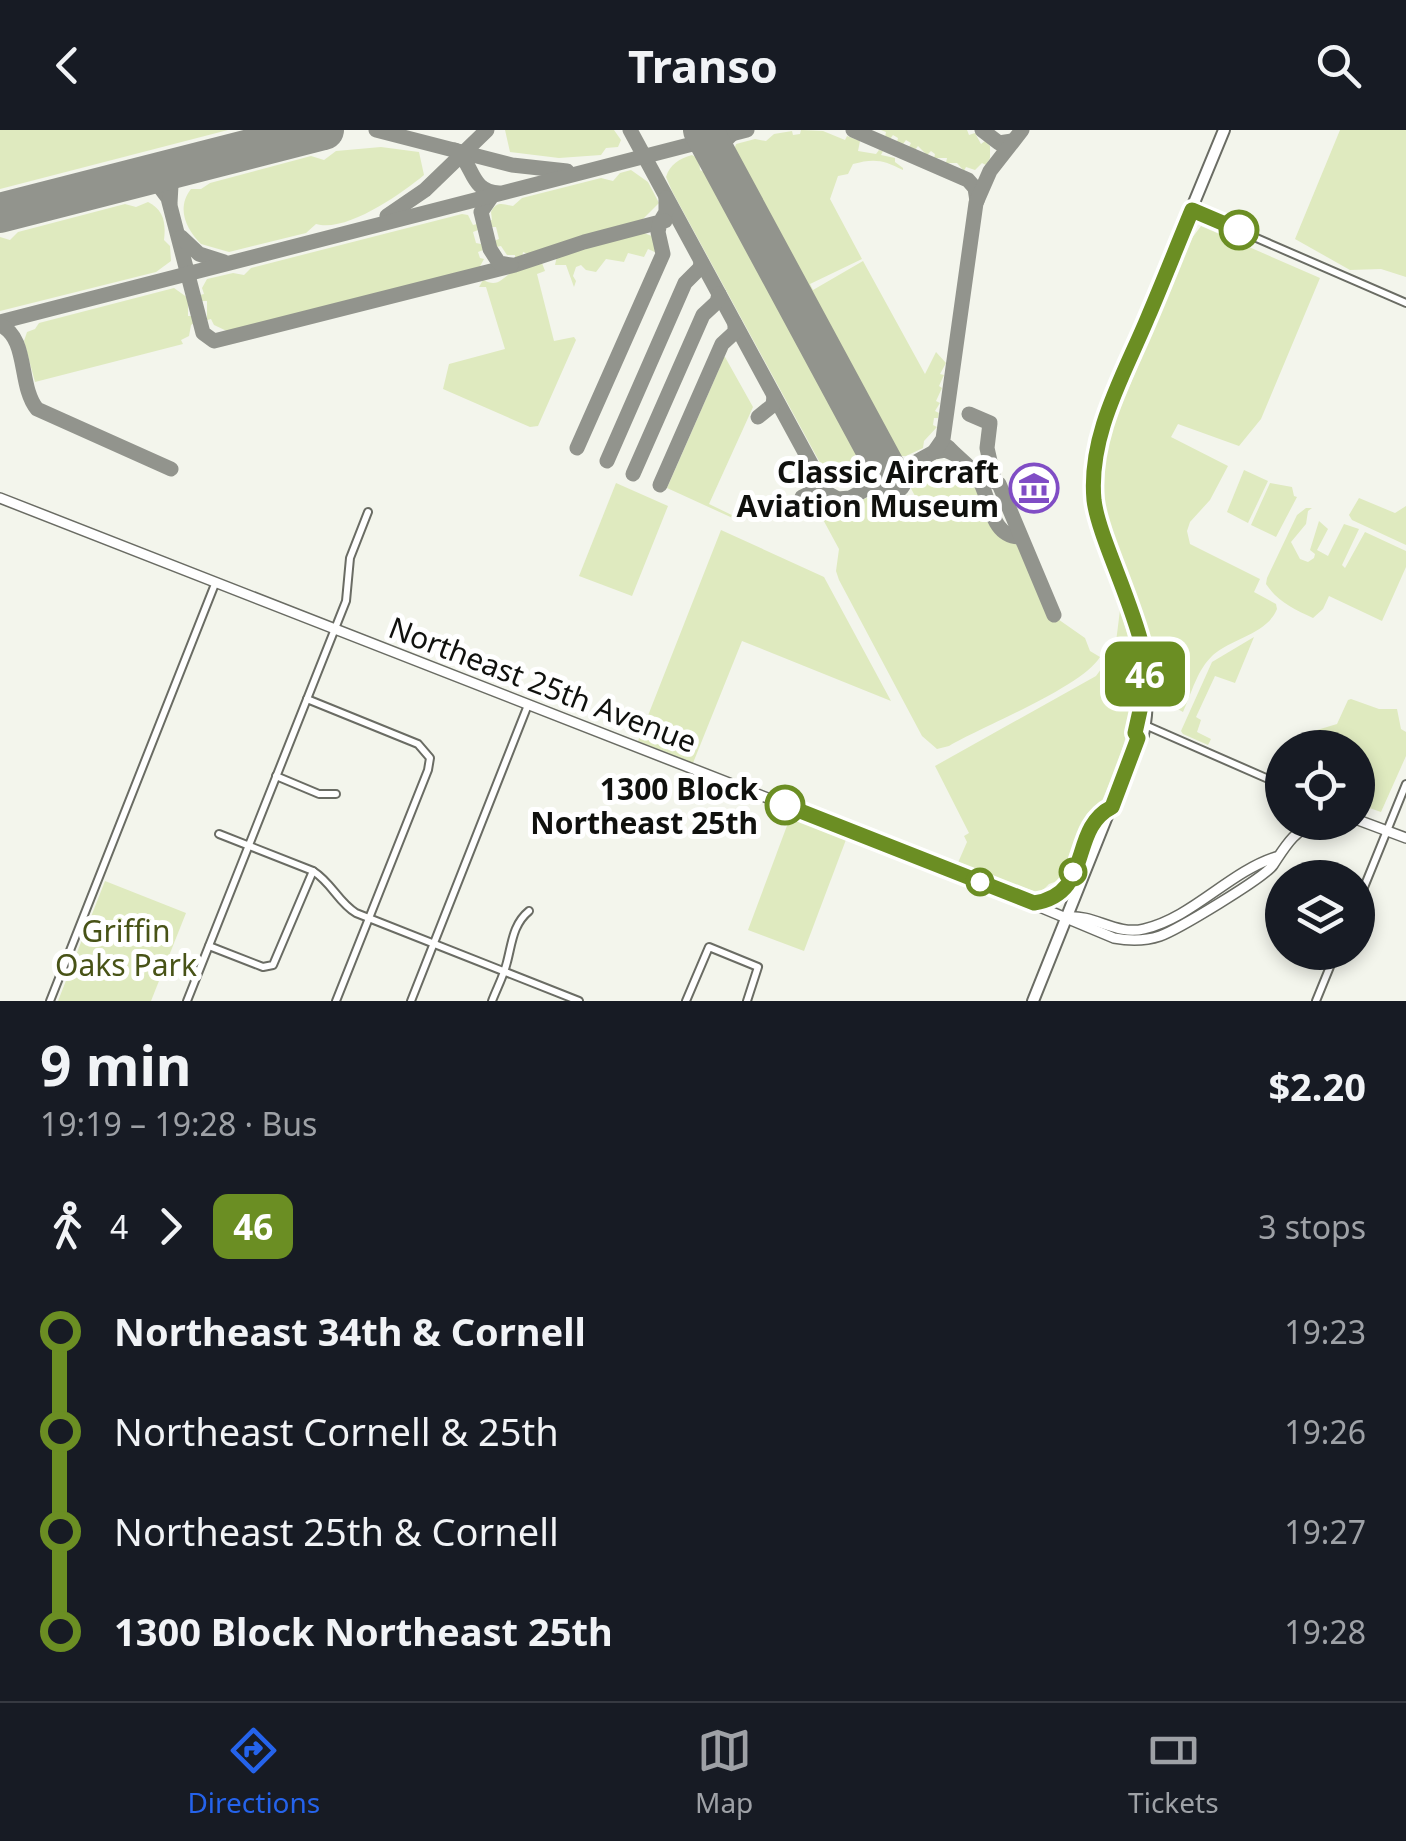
<!DOCTYPE html>
<html lang="en">
<head>
<meta charset="utf-8">
<style>
	body { margin:0; font-family:"Noto Sans",sans-serif; background:#20242c; color:#f1f3f6; height:100vh; display:flex; flex-direction:column; font-size:38px; white-space:nowrap }
	* { box-sizing:border-box; margin:0 }
	p { font-size:32px; color:#9ea1a6 }
	.icon { flex:none; width:55px; height:55px; fill:none; stroke:currentColor; stroke-width:2; stroke-linecap:round; stroke-linejoin:round }
	.map { position:relative; height:871px; overflow:hidden }
	.details { display:flex; flex-direction:column; background:#171b24; flex:1 }
	.details>* { flex:none }
	.badge { padding:0 20px; border-radius:15px; font-size:35px; line-height:65px }
	.fabs { position:absolute; left:1265px; top:600px; display:grid; gap:20px }
	.fabs a { display:grid; place-items:center; width:110px; height:110px; border-radius:50%; background:#171b24; box-shadow:0 5px 15px #0003; font-size:50px }
	.map>.badge { position:absolute; translate:-50% -50%; box-shadow:0 0 0 5px #fff }
	.legs { display:flex; align-items:center; gap:15px; height:110px; padding:0 40px; font-size:32px }
	.legs p { margin-inline-start:auto }
	.headline { display:flex; align-items:center; justify-content:space-between; height:170px; padding:0 40px }
	h1 { font-size:55px; font-weight:700; line-height:75px }
	ul { padding:0 40px; list-style:none }
	li { display:flex; align-items:center; gap:35px; height:100px; font-size:38px }
	li i { display:grid; place-items:center; width:15px; height:100%; margin:0 12px; background:currentColor }
	li i::after { content:''; width:25px; height:25px; margin:-12px; border:8px solid; border-radius:50%; background:#171b24 }
	li p { margin-inline-start:auto }
	li:first-child i { background:linear-gradient(#0000 50%,currentColor 0) }
	li:last-child i { background:linear-gradient(currentColor 50%,#0000 0) }
	header { display:flex; justify-content:space-between; align-items:center; height:130px; padding:0 40px; background:#171b24; font-size:45px; font-weight:700 }
	.tab-bar { display:flex; justify-content:space-around; align-items:center; height:140px; border-top:2px solid #363941; background:#171b24; font-size:28px; color:#9ea1a6 }
	.tab-bar a { display:grid; justify-items:center; gap:5px }
	.tab-bar .current { color:#2563eb }
	.map>svg:first-child { display:block }
	.green { fill:#dfeabf }
	.lines { fill:none; stroke-linecap:round; stroke-linejoin:round }
	.taxiway { stroke:#92948d; stroke-width:15 }
	.runway { stroke:#92948d; stroke-width:40 }
	.minor-casing { stroke:#6a6c64; stroke-width:10 }
	.major-casing { stroke:#6a6c64; stroke-width:12 }
	.highway-casing { stroke:#6a6c64; stroke-width:14 }
	.minor { stroke:#fff; stroke-width:6 }
	.major { stroke:#fff; stroke-width:9 }
	.highway { stroke:#fff; stroke-width:10 }
	.line-1-casing { stroke:#fff; stroke-width:22 }
	.line-1 { stroke:#6b8e23; stroke-width:15 }
	.stop-1-dot { fill:#fff; stroke:#6b8e23; stroke-width:5 }
	.labels { text-anchor:middle; dominant-baseline:central; stroke-width:10; stroke-linejoin:round; paint-order:stroke }
	.poi-label { font-size:30px; font-weight:bold; fill:#10110e; stroke:#fff; text-anchor:end }
	.street-label { font-size:30px; fill:#10110e; stroke:#fff }
	.stop-label { font-size:30px; font-weight:bold; fill:#10110e; stroke:#fff; text-anchor:end }
	.park-label { font-size:30px; fill:#485317; stroke:#fff }
</style>
</head>
<body>
<header><svg class="icon" aria-label="back" viewBox="0 0 24 24"><path d="M15 5l-7 7 7 7"/></svg>Transo<svg class="icon" aria-label="search" viewBox="0 0 24 24"><circle cx="10" cy="10" r="6"/><path d="M15 15l6 6"/></svg></header>
<div class="map">
<svg width="1406" height="871" viewBox="0 0 1406 871">
	<rect width="100%" height="100%" fill="#f3f5ec"/>
	<g class="green">
		<polygon points="0,0 228,0 0,59"/>
		<polygon points="505,0 614,0 621,10 618,17 606,18 601,25 559,28 510,22"/>
		<path d="M 801,0 L 823,1 L 845,10 L 847,6 L 860,11 L 858,21 L 876,24 L 879,20 L 883,21 L 881,25 L 895,28 L 895,32 L 903,38 L 903,40 C 884,30 874,28 853,34 L 848,44 L 838,46 L 830,69 L 862,129 L 810,154 L 813,160 L 863,131 L 925,244 L 936,222 L 946,233 L 940,244 L 944,245 L 939,256 L 942,258 L 936,271 L 940,273 L 935,281 L 939,283 L 938,288 L 934,288 L 933,295 L 937,297 L 924,311 L 923,318 L 906,326 L 898,326 L 894,315 L 885,311 L 738,37 L 739,28 L 734,20 L 736,14 L 755,9 L 766,11 L 774,4 L 792,1 L 793,5 L 800,4 Z"/>
		<polygon points="881,0 967,0 969,5 975,3 981,14 985,11 990,16 990,28 986,35 982,33 975,40 966,37 964,41 957,33 946,33 947,28 934,28 935,24 931,21 927,25 918,16 915,20 909,17 911,13 906,10 903,14 897,12 898,8 893,5 890,9 885,7 886,2"/>
		<polygon points="1340,0 1406,0 1406,147 1381,139 1350,140 1295,109"/>
		<path d="M 381,17 L 419,22 L 424,45 C 401,64 346,103 316,94 L 306,103 L 229,122 L 201,114 C 186,99 176,78 191,59 L 201,59 L 210,53 L 311,26 L 324,30 L 336,21 Z"/>
		<path d="M 692,25 L 699,29 L 700,40 L 710,45 L 731,80 L 861,325 L 860,332 L 866,343 C 858,358 845,359 831,353 L 672,61 L 666,47 C 670,34 679,29 692,25 Z"/>
		<path d="M 631,40 L 648,52 L 659,73 L 640,92 L 574,109 L 530,125 L 523,122 L 522,127 L 515,129 L 515,125 L 507,125 L 501,116 L 496,117 L 494,111 L 499,109 L 496,97 L 491,97 L 489,91 L 492,90 L 491,82 C 497,70 504,75 513,76 L 522,68 L 601,48 L 613,51 L 620,43 Z"/>
		<path d="M 148,72 C 164,80 166,93 164,110 L 170,116 L 171,131 L 156,142 L 0,181 L 0,107 L 10,110 L 18,102 L 125,74 L 136,77 Z"/>
		<polygon points="462,84 468,85 473,95 477,94 478,100 473,102 476,113 481,114 483,120 478,122 480,128 484,129 478,140 229,202 214,195 211,189 207,190 207,171 202,171 200,165 204,164 202,158 207,149 233,143 244,145 251,138"/>
		<path d="M 1201,96 L 1320,148 L 1261,289 L 1239,316 L 1178,294 L 1171,307 L 1228,336 L 1210,370 L 1190,392 L 1187,401 L 1190,414 L 1260,449 L 1254,462 L 1276,474 L 1277,479 C 1267,504 1232,508 1213,525 C 1197,540 1192,562 1183,582 L 1156,567 L 1152,517 L 1108,391 L 1103,364 L 1104,334 L 1115,290 L 1192,108 Z"/>
		<polygon points="641,102 652,106 658,116 657,123 648,119 644,127 628,123 624,132 606,129 596,142 586,140 581,135 576,137 573,146 576,151 574,157 566,135 555,135 557,126"/>
		<path d="M 542,133 L 545,141 L 537,144 L 554,211 L 574,207 L 576,210 L 538,296 L 530,297 L 443,259 L 449,234 L 505,219 L 486,157 L 479,157 L 483,150 C 499,158 501,148 514,141 C 522,137 533,135 542,133 Z"/>
		<polygon points="174,158 188,168 188,186 192,186 194,193 191,195 189,206 181,210 183,214 35,252 24,211 27,202 35,199 39,193"/>
		<polygon points="720,227 725,227 753,277 709,374 738,388 737,390 667,358 720,237 717,233"/>
		<path d="M 948,332 L 957,334 L 976,351 L 996,399 L 1018,416 L 1045,480 L 1085,508 L 1090,521 L 1100,527 C 1082,557 983,596 949,616 L 937,619 L 922,606 L 839,450 L 836,441 L 839,419 L 813,371 L 819,368 C 844,386 857,370 881,362 L 900,391 L 922,379 L 907,351 L 909,346 L 930,334 Z"/>
		<polygon points="1244,340 1268,351 1248,393 1227,382"/>
		<polygon points="616,353 668,376 632,466 579,446"/>
		<polygon points="1270,353 1292,357 1294,366 1297,367 1276,407 1251,395"/>
		<polygon points="1359,368 1395,383 1406,376 1406,415 1352,390 1349,385"/>
		<path d="M 1306,378 L 1312,378 L 1308,381 L 1306,394 L 1291,412 L 1300,429 L 1308,432 L 1314,428 L 1315,424 L 1310,420 L 1319,391 L 1328,399 L 1317,420 L 1328,426 L 1344,394 L 1359,399 L 1342,435 L 1345,438 L 1365,402 L 1406,421 L 1406,437 L 1382,491 L 1329,466 L 1323,479 L 1313,488 C 1294,479 1278,472 1266,454 L 1267,448 L 1297,385 Z"/>
		<polygon points="721,400 824,447 891,571 742,511 693,633 638,611"/>
		<path d="M 1120,480 C 1158,585 1107,652 1068,747 L 1049,754 L 1040,763 L 957,735 L 967,712 L 964,706 L 969,703 L 935,636 L 1096,546 L 1115,520 Z"/>
		<polygon points="1254,507 1235,553 1215,546 1196,587 1201,590 1197,602 1211,609 1208,615 1183,604 1181,601 1212,532"/>
		<polygon points="1351,569 1379,579 1397,579 1401,599 1406,602 1406,626 1381,682 1358,674 1358,618 1309,617 1317,600 1337,594 1348,570"/>
		<polygon points="791,685 847,707 804,821 748,800"/>
		<polygon points="105,751 186,783 151,871 58,871"/>
	</g>
	<g class="lines">
		<g class="taxiway">
			<polyline points="376,0 512,35 567,41"/>
			<polyline points="630,0 827,363 838,369 850,368 934,322 945,320 954,324"/>
			<polyline points="853,0 968,50 975,58 977,71"/>
			<polyline points="982,0 999,13 1012,11"/>
			<path d="M 455,20 C 475,35 469,61 499,63"/>
			<polyline points="722,36 720,16 732,4"/>
			<polyline points="140,47 159,56 168,68 203,203 214,211 515,135 584,112 660,92 666,82 666,68"/>
			<polyline points="492,66 481,82 490,119 499,133 511,135"/>
			<polyline points="170,73 171,55 183,36"/>
			<polyline points="387,86 425,60 487,0"/>
			<polyline points="181,107 199,124 224,132"/>
			<polyline points="0,192 747,0"/>
			<path d="M 0,195 C 29,208 18,256 37,279 L 171,339"/>
			<polyline points="969,284 990,293 987,318 994,349"/>
			<polyline points="758,287 773,275 774,266"/>
			<path d="M 948,317 C 957,327 969,335 977,346 C 991,366 989,407 1020,407"/>
			<polyline points="577,318 663,124 658,102 660,92 665,91"/>
			<polyline points="934,322 943,309 976,73 990,41 1022,0"/>
			<polyline points="607,331 685,153 700,138 701,132"/>
			<polyline points="974,342 999,354 1054,485"/>
			<polyline points="633,344 703,185 717,172 719,164"/>
			<polyline points="660,355 722,214 735,202 735,194"/>
			<polyline points="802,367 819,359 826,361"/>
		</g>
		<g class="runway">
			<polyline points="703,0 892,350"/>
			<polyline points="0,83 324,0"/>
		</g>
		<g class="minor-casing">
			<g id="minor">
				<polyline points="1192,80 1406,173"/>
				<polyline points="307,569 418,614 430,628 428,640 336,871"/>
				<polyline points="1145,595 1282,655"/>
				<polyline points="276,646 319,664 336,664"/>
				<path d="M 219,704 L 313,741 C 332,753 338,772 356,783 L 579,871"/>
				<polyline points="1358,772 1406,654"/>
				<polyline points="209,816 263,837 273,835 313,741"/>
				<polyline points="50,871 215,454"/>
				<polyline points="187,871 346,471 350,428 368,382"/>
				<polyline points="411,871 528,575"/>
				<path d="M 492,871 C 497,858 504,845 507,832 C 512,813 513,794 529,781"/>
				<polyline points="686,871 709,817 758,837 747,871"/>
				<polyline points="1316,871 1336,822"/>
			</g>
		</g>
		<g class="major-casing">
			<g id="major">
				<path d="M 0,368 L 949,739 L 1114,808 C 1130,811 1145,811 1160,806 C 1177,800 1264,748 1273,735 C 1285,717 1294,700 1317,692"/>
				<polyline points="1358,690 1406,708"/>
				<path d="M 1067,787 C 1094,784 1116,806 1144,799 C 1192,788 1229,742 1276,727"/>
			</g>
		</g>
		<g class="highway-casing">
			<g id="highway">
				<polyline points="1138,609 1135,603 1141,576"/>
				<path d="M 1034,773 C 1042,772 1051,772 1058,767 C 1082,752 1079,693 1111,677"/>
				<path d="M 1033,871 L 1138,609 L 1143,605 C 1161,517 1113,464 1096,384 C 1090,350 1096,318 1106,286 L 1224,0"/>
			</g>
		</g>
		<use href="#minor" class="minor"/>
		<use href="#major" class="major"/>
		<use href="#highway" class="highway"/>
	</g>
	<g class="lines">
		<g class="line-1-casing">
			<path id="line-1" d="M 785,675 L 1034,773 C 1094,764 1068,699 1112,677 L 1138,608 L 1135,603 L 1141,576 C 1167,532 1100,421 1094,370 C 1088,305 1124,245 1148,187 C 1163,152 1177,116 1192,80 L 1239,100"/>
		</g>
		<use href="#line-1" class="line-1"/>
	</g>
	<defs>
		<g id="museum-ring" transform="scale(2.5)"><circle r="9.5" fill="#fff" stroke="#804dc5" stroke-width="1.5"/><path d="M0-6L6-3V-2H-6V-3ZM-5-1h2V3h-2ZM-1-1h2V3h-2ZM3-1h2V3H3ZM-6 4H6V6H-6Z" fill="#804dc5"/></g>
	</defs>
	<g fill-rule="evenodd">
		<use href="#museum-ring" x="1034" y="358"/>
	</g>
	<g class="stop-1-dot">
		<circle cx="1239" cy="100" r="18"/>
		<circle cx="785" cy="675" r="18"/>
		<circle cx="1073" cy="742" r="12"/>
		<circle cx="980" cy="752" r="12"/>
	</g>
	<g class="labels">
		<g class="poi-label">
			<text x="999" y="341">Classic Aircraft<tspan x="999" dy="34">Aviation Museum</tspan></text>
		</g>
		<g class="street-label">
			<text transform="translate(543 554) rotate(21)">Northeast 25th Avenue</text>
		</g>
		<g class="stop-label">
			<text x="758" y="658">1300 Block<tspan x="758" dy="34">Northeast 25th</tspan></text>
		</g>
		<g class="park-label">
			<text x="126" y="800">Griffin<tspan x="126" dy="34">Oaks Park</tspan></text>
		</g>
	</g>
</svg>
<div class="fabs">
<a><svg class="icon" aria-label="locate" viewBox="0 0 24 24"><circle cx="12" cy="12" r="6"/><path d="M12 2v4M12 18v4M2 12h4M18 12h4"/></svg></a>
<a><svg class="icon" aria-label="layers" viewBox="0 0 24 24"><path d="M12 4l9 5-9 5-9-5zM3 14l9 5 9-5"/></svg></a>
</div>
<b class="badge" style="left:1145px;top:544px;background:#6b8e23;color:#fff">46</b>
</div>
<section class="details">
<div class="headline"><div><h1>9 min</h1><p>19:19 – 19:28 · Bus</p></div><b>$2.20</b></div>
<div class="legs"><svg class="icon" aria-label="walk" viewBox="0 0 24 24"><circle cx="13" cy="4" r="2"/><path d="M13 8l-2 6 4 7M11 14l-3 7M7 12l3-4h3l4 4"/></svg>4<svg class="icon" aria-label="forward" viewBox="0 0 24 24"><path d="M9 5l7 7-7 7"/></svg><b class="badge" style="background:#6b8e23;color:#fff">46</b><p>3 stops</p></div>
<ul>
<li><i style="color:#6b8e23"></i><b>Northeast 34th &amp; Cornell</b><p>19:23</p></li>
<li><i style="color:#6b8e23"></i><span>Northeast Cornell &amp; 25th</span><p>19:26</p></li>
<li><i style="color:#6b8e23"></i><span>Northeast 25th &amp; Cornell</span><p>19:27</p></li>
<li><i style="color:#6b8e23"></i><b>1300 Block Northeast 25th</b><p>19:28</p></li>
</ul>
</section>
<nav class="tab-bar">
<a class="current"><svg class="icon" aria-label="directions" viewBox="0 0 24 24"><path d="M12 3l9 9-9 9-9-9zM9 14v-3h6M13 9l2 2-2 2"/></svg>Directions</a>
<a><svg class="icon" aria-label="map" viewBox="0 0 24 24"><path d="M3 6l6-2 6 2 6-2v14l-6 2-6-2-6 2zM9 4v14M15 6v14"/></svg>Map</a>
<a><svg class="icon" aria-label="tickets" viewBox="0 0 24 24"><path d="M3 7h18v10H3zM15 7v10"/></svg>Tickets</a>
</nav>
</body>
</html>
